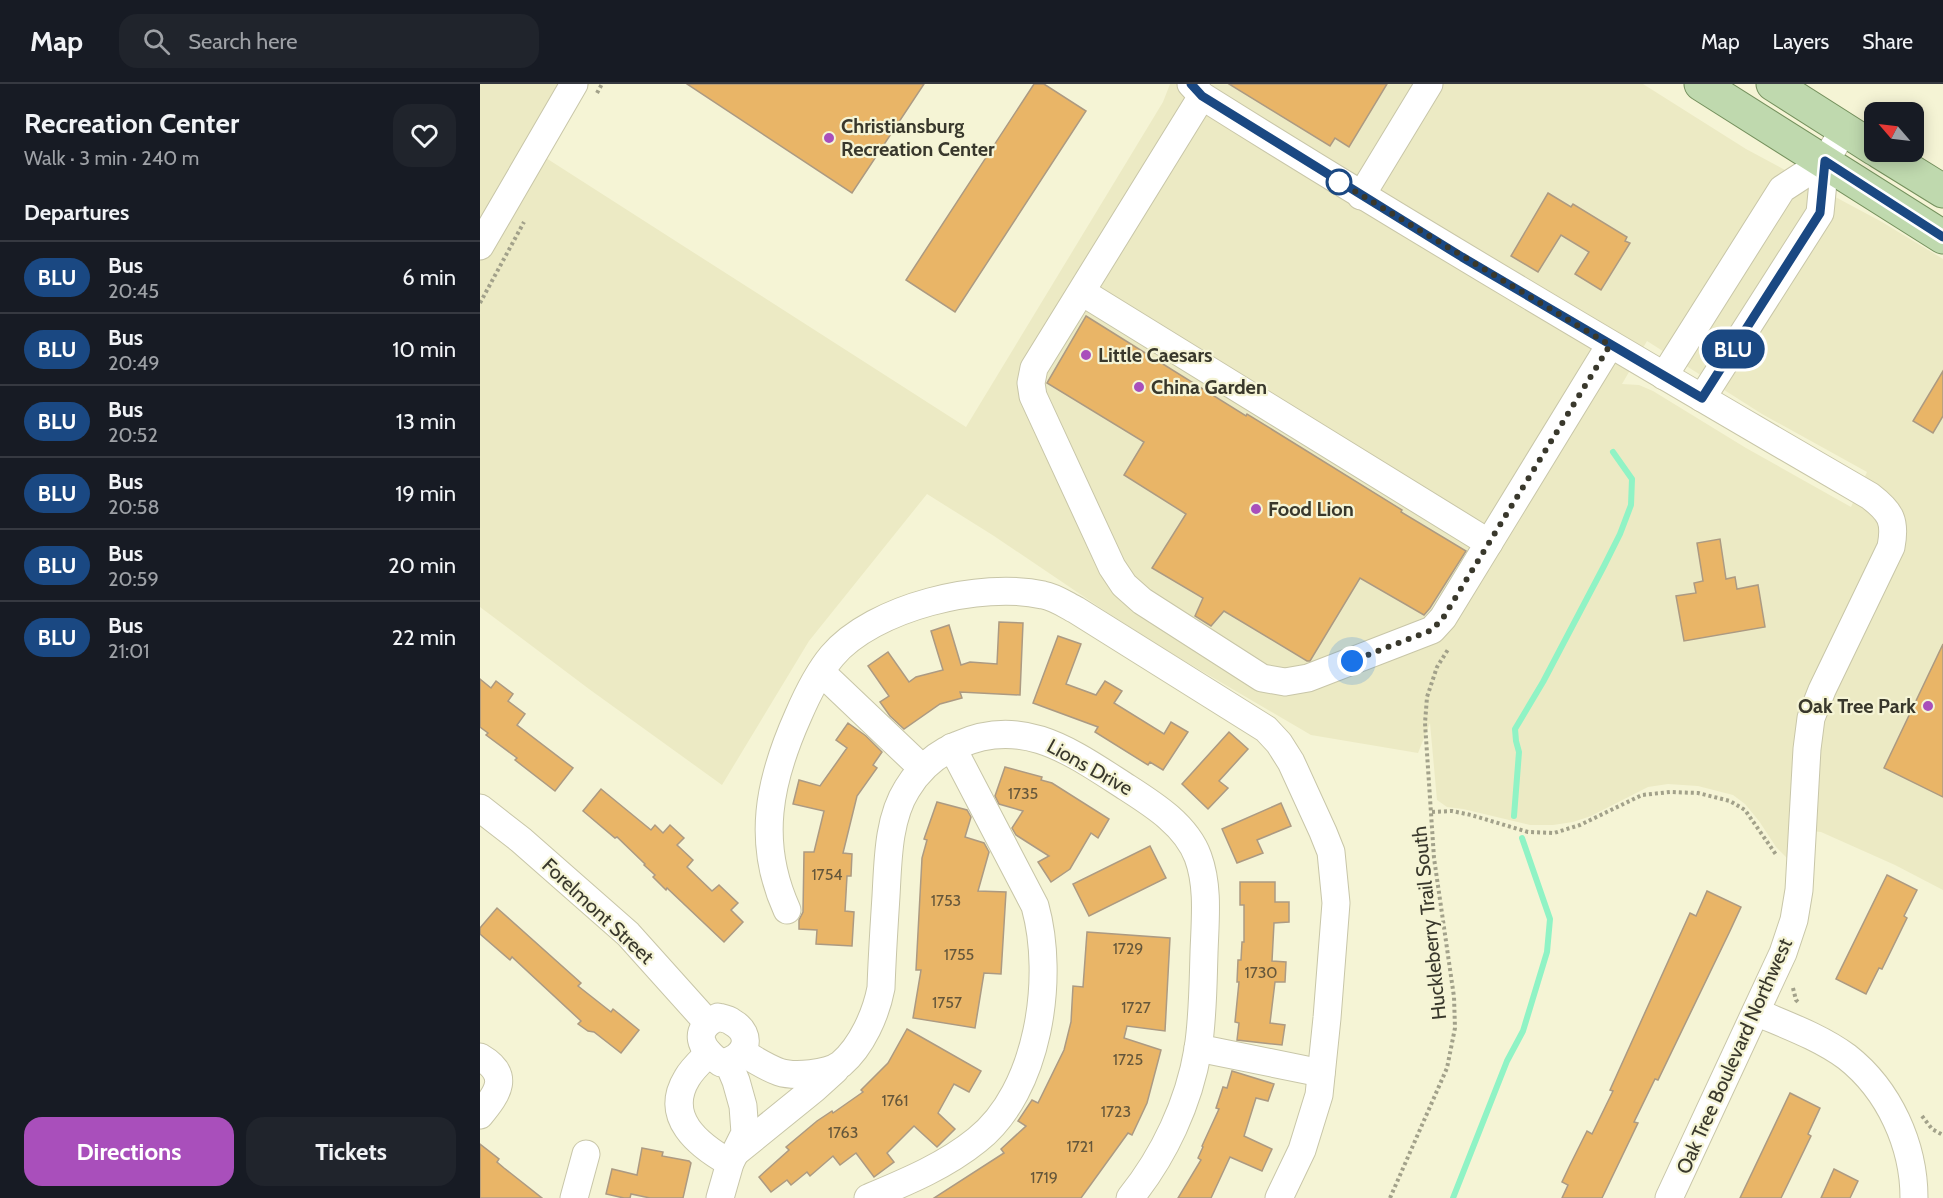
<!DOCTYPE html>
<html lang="en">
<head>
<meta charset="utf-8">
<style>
	body { margin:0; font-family:Cabin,sans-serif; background:#20242c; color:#f1f3f6; height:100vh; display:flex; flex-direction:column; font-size:22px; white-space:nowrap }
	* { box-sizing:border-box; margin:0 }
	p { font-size:20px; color:#9ea1a6 }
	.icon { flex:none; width:33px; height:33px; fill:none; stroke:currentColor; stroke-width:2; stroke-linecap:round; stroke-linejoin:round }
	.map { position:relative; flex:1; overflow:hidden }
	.drawer { display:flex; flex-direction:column; background:#171b24; width:480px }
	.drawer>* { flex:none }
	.badge { padding:0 12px; border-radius:20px; font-size:21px; line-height:39px }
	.needle { width:39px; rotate:298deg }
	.tools { position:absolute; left:1384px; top:18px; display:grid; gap:12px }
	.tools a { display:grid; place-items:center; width:60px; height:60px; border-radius:12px; background:#171b24; box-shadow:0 3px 15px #0003; font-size:30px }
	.you { position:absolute; width:30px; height:30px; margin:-15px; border:4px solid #fff; border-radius:50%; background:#1a73e8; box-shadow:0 0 0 9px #1a73e833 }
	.map>.badge { position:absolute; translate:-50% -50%; box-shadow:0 0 0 3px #fff }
	h2 { padding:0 24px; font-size:22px; line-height:54px }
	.round { display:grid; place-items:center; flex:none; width:63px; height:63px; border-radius:18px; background:#20242c }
	.headline { display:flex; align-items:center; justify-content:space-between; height:102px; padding:0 24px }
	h1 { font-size:28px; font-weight:800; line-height:45px }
	.action { display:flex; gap:12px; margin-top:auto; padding:12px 24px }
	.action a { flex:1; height:69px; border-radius:18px; background:#a94fbb; color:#fff; font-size:24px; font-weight:800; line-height:69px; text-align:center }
	.action a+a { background:#20242c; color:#f1f3f6 }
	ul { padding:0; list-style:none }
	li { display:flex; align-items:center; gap:18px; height:72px; padding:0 24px; border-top:2px solid #363941 }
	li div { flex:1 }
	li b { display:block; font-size:22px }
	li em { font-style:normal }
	li .badge { min-width:66px; font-weight:700; text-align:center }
	header { display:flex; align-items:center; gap:36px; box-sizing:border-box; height:84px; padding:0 30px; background:#171b24; border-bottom:2px solid #363941 }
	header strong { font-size:28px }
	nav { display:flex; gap:33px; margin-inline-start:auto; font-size:21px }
	.search { width:420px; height:54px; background:#20242c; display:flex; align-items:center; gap:15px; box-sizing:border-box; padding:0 21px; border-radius:18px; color:#9ea1a6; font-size:22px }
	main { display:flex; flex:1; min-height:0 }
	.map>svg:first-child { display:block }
	.built { fill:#eceac4; fill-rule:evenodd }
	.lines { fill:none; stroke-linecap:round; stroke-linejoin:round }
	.stream { stroke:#90f3c5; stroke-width:6 }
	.building { fill:#e9b567; stroke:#ac9a82; stroke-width:1.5 }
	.minor-casing { stroke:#c8c6a8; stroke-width:29 }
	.major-casing { stroke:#74905d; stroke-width:35 }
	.path { stroke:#a2a18a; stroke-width:4; stroke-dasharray:3 3; stroke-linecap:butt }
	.minor { stroke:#fff; stroke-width:27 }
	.major { stroke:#bfd9ae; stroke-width:33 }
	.line-casing { stroke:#fff; stroke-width:14 }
	.line { stroke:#1a4882; stroke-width:9 }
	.walk { stroke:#39382c; stroke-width:6; stroke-dasharray:0 10.8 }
	.poi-dot { fill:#a94fbb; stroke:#f5f4d5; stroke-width:2 }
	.stop-dot { fill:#fff; stroke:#1a4882; stroke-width:3 }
	.labels { text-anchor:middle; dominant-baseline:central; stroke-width:4.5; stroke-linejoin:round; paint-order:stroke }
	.number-label { font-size:16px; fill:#65573b }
	.poi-label { font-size:20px; font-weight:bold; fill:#39382c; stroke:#f5f4d5; text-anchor:start }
	.street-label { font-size:20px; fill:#39382c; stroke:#f5f4d5 }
</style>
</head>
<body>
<header>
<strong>Map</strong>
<div class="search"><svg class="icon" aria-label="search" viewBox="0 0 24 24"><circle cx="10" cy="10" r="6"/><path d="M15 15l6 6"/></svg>Search here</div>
<nav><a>Map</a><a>Layers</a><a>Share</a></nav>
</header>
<main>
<section class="drawer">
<div class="headline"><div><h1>Recreation Center</h1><p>Walk · 3 min · 240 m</p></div><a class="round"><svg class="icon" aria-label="heart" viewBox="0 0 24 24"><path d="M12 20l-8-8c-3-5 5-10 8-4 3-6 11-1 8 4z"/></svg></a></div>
<h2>Departures</h2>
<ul>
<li><span class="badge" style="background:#1a4882;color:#fff">BLU</span><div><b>Bus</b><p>20:45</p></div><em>6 min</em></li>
<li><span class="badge" style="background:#1a4882;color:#fff">BLU</span><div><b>Bus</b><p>20:49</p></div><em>10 min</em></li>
<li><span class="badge" style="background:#1a4882;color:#fff">BLU</span><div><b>Bus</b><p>20:52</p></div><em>13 min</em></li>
<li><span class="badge" style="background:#1a4882;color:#fff">BLU</span><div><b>Bus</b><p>20:58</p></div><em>19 min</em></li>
<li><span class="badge" style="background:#1a4882;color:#fff">BLU</span><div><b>Bus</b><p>20:59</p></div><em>20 min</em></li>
<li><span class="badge" style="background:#1a4882;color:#fff">BLU</span><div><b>Bus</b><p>21:01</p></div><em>22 min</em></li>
</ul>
<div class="action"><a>Directions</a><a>Tickets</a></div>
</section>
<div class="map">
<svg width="1463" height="1114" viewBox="0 0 1463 1114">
	<rect width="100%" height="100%" fill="#f5f4d5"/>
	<path class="built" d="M 0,0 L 79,0 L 66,74 L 486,343 L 683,18 L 690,0 L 1163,0 L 1266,65 L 1402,138 L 1463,175 L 1463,806 L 1415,781 L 1341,748 L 1311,745 L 1308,775 L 1296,763 L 1279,737 L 1265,720 L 1253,711 L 1218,702 L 1188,700 L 1168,703 L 1111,732 L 1093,738 L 1073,741 L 1050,741 L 983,725 L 967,723 L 957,716 L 950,639 L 938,669 L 831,651 L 684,565 L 628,529 L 514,452 L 447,410 L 329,557 L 242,701 L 109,605 L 0,523 ZM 1167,257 L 1282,330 L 1387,388 L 1371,423 L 1266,364 L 1173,307 L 1159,301 L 1142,300 Z"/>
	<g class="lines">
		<g class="stream">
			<polyline points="1034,732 1039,668 1036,657 1035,645 1063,598 1124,482 1140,450 1151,421 1152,395 1133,368"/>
			<polyline points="973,1114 1027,977 1043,947 1067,868 1070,835 1042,754"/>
		</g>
	</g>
	<g class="building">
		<polygon points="207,0 444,0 372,109"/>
		<polygon points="554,0 564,0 606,27 475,228 426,196"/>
		<polygon points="749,0 907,0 869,63 855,54 850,62"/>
		<polygon points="1068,109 1091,123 1093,120 1147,153 1145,157 1150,159 1121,206 1095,190 1109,168 1081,151 1058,188 1031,172"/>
		<polygon points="606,232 766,332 767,330 922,426 921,428 986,467 950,524 944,531 880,494 830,577 827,577 744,527 731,542 715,532 723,514 672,484 706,430 644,391 664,358 567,299"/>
		<polygon points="1463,287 1463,332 1453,349 1433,337"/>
		<polygon points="1240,455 1246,495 1255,493 1257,505 1278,501 1285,543 1204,557 1196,512 1216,509 1214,499 1223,497 1217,459"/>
		<polygon points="519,538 543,539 540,611 480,608 482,614 460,620 424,645 410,632 400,618 409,612 388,582 408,568 429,598 436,593 463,586 451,547 469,541 481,581 490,578 517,580"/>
		<polygon points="578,552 601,560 586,600 616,611 625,597 642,607 634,619 684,650 691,638 708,648 683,686 670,678 668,681 615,648 618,643 553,619"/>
		<polygon points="1463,560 1463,713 1404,684"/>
		<polygon points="0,595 11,604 16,597 33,610 28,617 45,630 37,641 93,684 75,707 35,676 37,674 6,651 8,649 0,643"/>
		<polygon points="368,639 386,652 402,668 393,681 397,684 377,712 363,769 372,770 371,792 367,792 365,827 374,828 372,862 336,860 337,846 319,845 319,836 323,828 324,768 334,768 344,727 313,720 319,696 340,702 367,664 356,656"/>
		<polygon points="749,648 768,665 739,697 748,704 728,725 702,700"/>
		<polygon points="525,683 562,693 561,696 572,699 629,735 618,754 611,749 590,785 571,798 558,778 569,772 536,751 532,744 543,727 519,720 515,712"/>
		<polygon points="121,705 171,746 175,741 183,749 190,741 204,754 197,761 213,776 207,783 232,807 239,801 258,819 251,826 263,838 244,858 187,804 186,806 173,793 175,791 164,781 165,780 137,753 135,754 103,727"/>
		<polygon points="457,718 487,726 491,733 485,753 504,759 509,768 498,807 526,808 521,890 504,889 495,944 433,934 441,886 436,886 442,774 447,756 444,755"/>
		<polygon points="801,719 811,742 777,756 783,769 757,779 742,745"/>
		<polygon points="670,762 686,794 609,832 593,800"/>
		<polygon points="1407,791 1437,806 1424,832 1427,834 1402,885 1399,884 1386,910 1356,895"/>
		<polygon points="760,798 795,798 795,818 809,818 809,838 794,839 792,877 806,878 805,898 795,898 790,939 805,941 802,961 757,956 759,939 755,938 759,898 757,898 758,876 761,876 762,858 764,858 764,821 760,821"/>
		<polygon points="1227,807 1261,823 1249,849 1178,996 1175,995 1154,1038 1158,1039 1122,1114 1082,1114 1088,1101 1082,1098 1090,1081 1107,1047 1112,1050 1133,1007 1130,1006 1210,829 1216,832"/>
		<polygon points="17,824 101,899 98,902 131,928 133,925 159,946 141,969 114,948 108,947 98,940 101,937 32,873 30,876 0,850 0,844"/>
		<polygon points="607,848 690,854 685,947 647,942 644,954 681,966 667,1019 652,1051 648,1049 601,1114 454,1114 524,1069 521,1065 546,1042 538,1037 552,1016 558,1019 584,966 591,938 593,902 603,903"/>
		<polygon points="427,945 501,987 489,1008 474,1000 458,1029 475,1045 457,1063 434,1042 407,1069 414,1078 394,1093 376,1069 360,1081 353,1072 330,1092 327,1088 311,1101 307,1096 291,1108 279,1093 309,1066 306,1063 337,1037 352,1027 353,1029 383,1008 381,1006 408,979"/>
		<polygon points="752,987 794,1000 788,1017 776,1014 764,1052 792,1065 782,1087 750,1073 731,1114 698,1114 721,1076 718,1074 723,1063 722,1062 739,1025 736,1024 743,1003 747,1004"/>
		<polygon points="1310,1009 1340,1024 1328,1050 1331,1052 1301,1114 1260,1114"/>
		<polygon points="0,1060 19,1075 17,1078 24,1084 62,1114 0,1114"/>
		<polygon points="162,1064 183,1068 182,1072 209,1077 211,1079 203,1114 170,1114 151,1110 150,1114 144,1114 126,1110 132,1085 157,1091"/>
		<polygon points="1354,1085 1378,1097 1370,1114 1341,1114"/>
	</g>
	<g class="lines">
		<g class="minor-casing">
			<g id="minor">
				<path d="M 711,0 L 722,12 C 942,150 1166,282 1390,412 C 1411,428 1416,437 1411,463 L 1342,606 L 1331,634 L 1327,665 L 1319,806 L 1314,836 L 1303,869 L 1189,1114"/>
				<polyline points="722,12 554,284 551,299 553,312 632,483 644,501 662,517 782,594 805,598 828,594 952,546 963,534 1130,261"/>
				<polyline points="881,112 949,0"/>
				<polyline points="0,162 94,0"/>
				<polyline points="602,208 1009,459"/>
				<polyline points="1184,292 1302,105 1345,77 1364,46"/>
				<polyline points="1222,314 1340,129 1345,77"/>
				<polyline points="341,588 442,684"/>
				<polyline points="0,724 41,756 148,850 227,938"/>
				<path d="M 307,826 C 276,758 289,697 318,632 C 327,611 337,590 352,572 C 393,523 502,497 563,511 C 575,513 586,521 596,526 L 786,645 L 799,659 L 811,678 L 843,748 L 851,768 L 856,819 L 847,934 L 839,1011 L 822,1066 L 799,1114"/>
				<path d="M 1276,928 C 1306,941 1340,953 1367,973 C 1409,1006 1434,1061 1434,1114"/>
				<path d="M 238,933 C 242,934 248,935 252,938 C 275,951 266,975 241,979 C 220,965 211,946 238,933 Z"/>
				<polyline points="718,964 841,989"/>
				<path d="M 262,968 C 273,975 286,983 299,988 C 314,993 348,990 361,980 C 382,962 396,930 401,904 C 402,873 404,843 406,812 C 408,777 408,735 427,705 C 439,685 456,670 478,661 C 542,632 590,667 643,701 C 671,719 706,740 718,773 C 729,803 725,837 724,869 C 723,900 723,933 718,965 C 709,1019 684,1072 650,1114"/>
				<path d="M 229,969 C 221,977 212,985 207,994 C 183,1033 218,1061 250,1079"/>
				<path d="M 0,973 C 31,991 18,1009 0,1031"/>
				<polyline points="255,1069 334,1005 355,986"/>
				<polyline points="94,1114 106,1070"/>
				<polyline points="240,1114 250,1079 265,1049 263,1022 256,997 248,978"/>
				<path d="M 388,1114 C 426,1098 465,1082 497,1056 C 559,1007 575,894 555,822 L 472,663"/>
			</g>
		</g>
		<g class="major-casing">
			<g id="major">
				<polyline points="1221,0 1463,153"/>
				<polyline points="1293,0 1395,65"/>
				<polyline points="1400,68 1463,107"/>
			</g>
		</g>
		<g class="path">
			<polyline points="117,9 122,0"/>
			<polyline points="0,219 44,138"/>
			<polyline points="952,728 972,727 991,731 1048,748 1074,749 1100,741 1162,711 1190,708 1218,709 1250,717 1265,726 1297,772"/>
			<polyline points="1313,904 1316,916 1319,919"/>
			<polyline points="1442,1032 1452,1045 1463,1051"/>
			<polyline points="910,1114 967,984 975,944 974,913 954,774 945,639 947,613 957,583 969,564"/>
		</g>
		<use href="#minor" class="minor"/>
		<use href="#major" class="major"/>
	</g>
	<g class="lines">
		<g class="line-casing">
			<polyline id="line" points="711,0 722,12 982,173 1222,314 1340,129 1345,77 1463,153"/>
		</g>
		<use href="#line" class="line"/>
		<polyline class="walk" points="859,98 858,97 1130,261 963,534 952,546 872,577"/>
	</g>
	<g class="poi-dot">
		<circle cx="349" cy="54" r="6"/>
		<circle cx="606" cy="271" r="6"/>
		<circle cx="659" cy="303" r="6"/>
		<circle cx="776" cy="425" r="6"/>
		<circle cx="1448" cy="622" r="6"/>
	</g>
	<circle class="stop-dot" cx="859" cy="98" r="12"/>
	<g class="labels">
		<g class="number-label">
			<text x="543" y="709">1735</text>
			<text x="347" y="790">1754</text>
			<text x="466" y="816">1753</text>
			<text x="648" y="864">1729</text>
			<text x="479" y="870">1755</text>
			<text x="781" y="888">1730</text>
			<text x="467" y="918">1757</text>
			<text x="656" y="923">1727</text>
			<text x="648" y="975">1725</text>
			<text x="415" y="1016">1761</text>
			<text x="636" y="1027">1723</text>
			<text x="363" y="1048">1763</text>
			<text x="600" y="1062">1721</text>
			<text x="564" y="1093">1719</text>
		</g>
		<g class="poi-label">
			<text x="361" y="42">Christiansburg<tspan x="361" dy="23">Recreation Center</tspan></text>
			<text x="618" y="271">Little Caesars</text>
			<text x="671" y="303">China Garden</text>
			<text x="788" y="425">Food Lion</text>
			<text x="1436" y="622" text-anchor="end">Oak Tree Park</text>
		</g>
		<g class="street-label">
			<text transform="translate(610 683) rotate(29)">Lions Drive</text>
			<text transform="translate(118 827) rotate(43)">Forelmont Street</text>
			<text transform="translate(949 839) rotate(-96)">Huckleberry Trail South</text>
			<text transform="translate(1254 972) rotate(-66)">Oak Tree Boulevard Northwest</text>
		</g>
	</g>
</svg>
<div class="tools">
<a><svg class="needle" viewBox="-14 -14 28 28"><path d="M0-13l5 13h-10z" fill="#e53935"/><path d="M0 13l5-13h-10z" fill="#9ea1a6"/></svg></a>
</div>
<div class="you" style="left:872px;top:577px"></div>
<b class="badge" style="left:1253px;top:265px;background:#1a4882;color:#fff">BLU</b>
</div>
</main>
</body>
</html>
